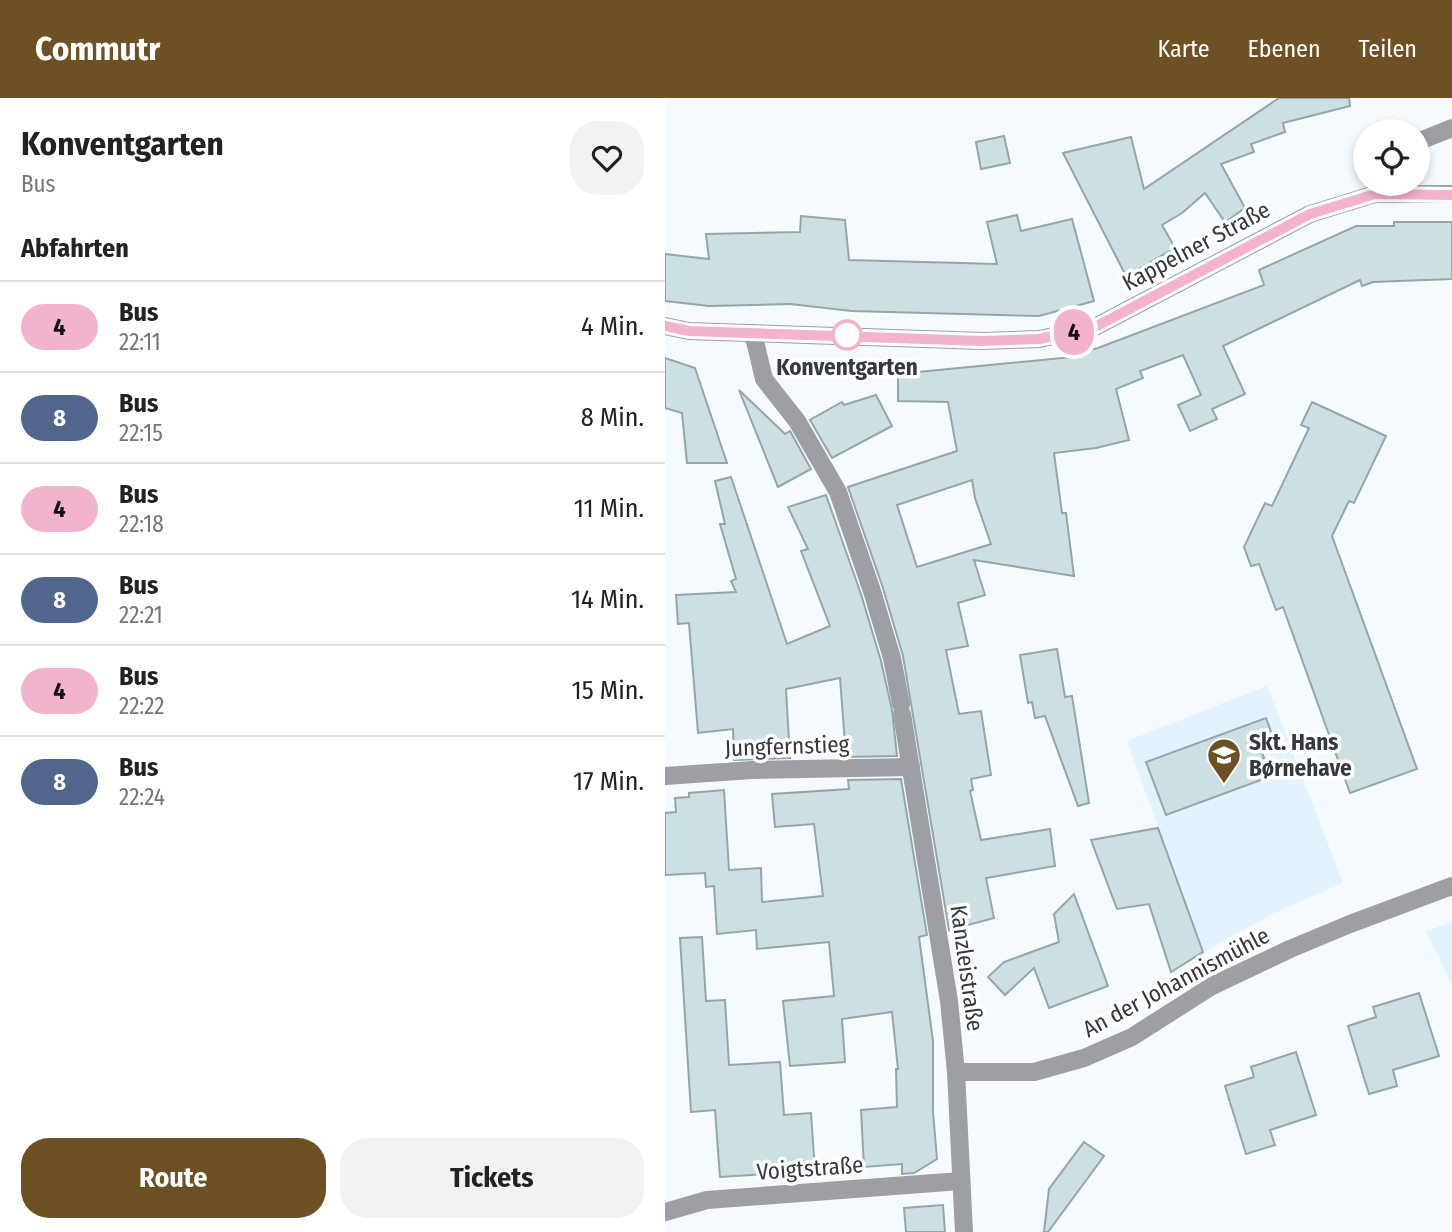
<!DOCTYPE html>
<html lang="de">
<head>
<meta charset="utf-8">
<style>
	body { margin:0; font-family:"Fira Sans Condensed",sans-serif; background:#f2f2f2; color:#222; height:100vh; display:flex; flex-direction:column; font-size:26px; white-space:nowrap }
	* { box-sizing:border-box; margin:0 }
	p { font-size:23px; color:#767676 }
	.icon { flex:none; width:38px; height:38px; fill:none; stroke:currentColor; stroke-width:2; stroke-linecap:round; stroke-linejoin:round }
	.map { position:relative; flex:1; overflow:hidden }
	.sheet { display:flex; flex-direction:column; background:#fff; width:665px }
	.sheet>* { flex:none }
	.badge { padding:0 14px; border-radius:23px; font-size:24px; line-height:46px }
	.buttons { position:absolute; left:688px; top:21px; display:grid; gap:14px }
	.buttons a { display:grid; place-items:center; width:77px; height:77px; border-radius:50%; background:#fff; box-shadow:0 4px 10px #0003; font-size:35px }
	.map>.badge { position:absolute; translate:-50% -50%; box-shadow:0 0 0 4px #fff }
	h2 { padding:0 21px; font-size:26px; line-height:63px }
	.round { display:grid; place-items:center; flex:none; width:74px; height:74px; border-radius:28px; background:#f2f2f2 }
	.headline { display:flex; align-items:center; justify-content:space-between; height:119px; padding:0 21px }
	h1 { font-size:33px; font-weight:700; line-height:52px }
	.action { display:flex; gap:14px; margin-top:auto; padding:14px 21px }
	.action a { flex:1; height:80px; border-radius:28px; background:#6d5124; color:#fff; font-size:28px; font-weight:700; line-height:80px; text-align:center }
	.action a+a { background:#f2f2f2; color:#222 }
	ul { padding:0; list-style:none }
	li { display:flex; align-items:center; gap:21px; height:91px; padding:0 21px; border-top:2px solid #e0e0e0 }
	li div { flex:1 }
	li b { display:block; font-size:26px }
	li em { font-style:normal }
	li .badge { min-width:77px; font-weight:700; text-align:center }
	header { display:flex; align-items:center; gap:42px; box-sizing:border-box; height:98px; padding:0 35px; background:#6d5124; color:#fff }
	header strong { font-size:33px }
	nav { display:flex; gap:38px; margin-inline-start:auto; font-size:24px }
	main { display:flex; flex:1; min-height:0 }
	.map>svg:first-child { display:block }
	.built { fill:#e2f2ff }
	.building { fill:#cce0e3; stroke:#94a6a9; stroke-width:2; fill-rule:evenodd }
	.lines { fill:none; stroke-linecap:round; stroke-linejoin:round }
	.minor { stroke:#9d9fa5; stroke-width:18 }
	.tertiary { stroke:#9d9fa5; stroke-width:18 }
	.line-casing { stroke:#fff; stroke-width:16 }
	.line { stroke:#f3b3ce; stroke-width:10 }
	.stop-dot { fill:#fff; stroke:#f3b3ce; stroke-width:3.5 }
	.labels { text-anchor:middle; dominant-baseline:central; stroke-width:7; stroke-linejoin:round; paint-order:stroke }
	.street-label { font-size:23px; fill:#34393e; stroke:#fff }
	.stop-label { font-size:23px; font-weight:bold; fill:#34393e; stroke:#fff }
	.poi-label { font-size:23px; font-weight:bold; fill:#34393e; stroke:#fff; text-anchor:start }
</style>
</head>
<body>
<header>
<strong>Commutr</strong>
<nav><a>Karte</a><a>Ebenen</a><a>Teilen</a></nav>
</header>
<main>
<section class="sheet">
<div class="headline"><div><h1>Konventgarten</h1><p>Bus</p></div><a class="round"><svg class="icon" aria-label="heart" viewBox="0 0 24 24"><path d="M12 20l-8-8c-3-5 5-10 8-4 3-6 11-1 8 4z"/></svg></a></div>
<h2>Abfahrten</h2>
<ul>
<li><span class="badge" style="background:#f3b3ce;color:#111">4</span><div><b>Bus</b><p>22:11</p></div><em>4 Min.</em></li>
<li><span class="badge" style="background:#51668d;color:#fff">8</span><div><b>Bus</b><p>22:15</p></div><em>8 Min.</em></li>
<li><span class="badge" style="background:#f3b3ce;color:#111">4</span><div><b>Bus</b><p>22:18</p></div><em>11 Min.</em></li>
<li><span class="badge" style="background:#51668d;color:#fff">8</span><div><b>Bus</b><p>22:21</p></div><em>14 Min.</em></li>
<li><span class="badge" style="background:#f3b3ce;color:#111">4</span><div><b>Bus</b><p>22:22</p></div><em>15 Min.</em></li>
<li><span class="badge" style="background:#51668d;color:#fff">8</span><div><b>Bus</b><p>22:24</p></div><em>17 Min.</em></li>
</ul>
<div class="action"><a>Route</a><a>Tickets</a></div>
</section>
<div class="map">
<svg width="787" height="1134" viewBox="0 0 787 1134">
	<rect width="100%" height="100%" fill="#f4fafe"/>
	<g class="built">
		<polygon points="602,588 678,785 609,815 538,854 462,643"/>
		<polygon points="787,824 787,888 761,833"/>
	</g>
	<g class="building">
		<polygon points="614,0 684,0 685,8 618,25 620,34 586,46 589,54 556,66 580,110 560,124 540,95 517,115 497,127 510,150 461,178 398,55 466,39 479,91"/>
		<polygon points="339,38 345,65 316,71 311,44"/>
		<polygon points="352,117 356,133 407,121 429,203 374,218 187,213 125,206 44,208 0,203 0,156 44,161 41,136 135,134 136,118 180,122 184,162 332,166 322,124"/>
		<path d="M 729,124 L 787,124 L 787,181 L 708,184 L 697,188 L 695,182 L 558,248 L 580,296 L 547,311 L 552,321 L 525,333 L 513,307 L 536,297 L 518,257 L 475,273 L 478,280 L 451,291 L 464,342 L 431,350 L 389,355 L 397,415 L 401,415 L 409,478 L 309,462 L 320,497 L 293,505 L 303,548 L 281,552 L 294,616 L 316,613 L 326,677 L 306,681 L 308,692 L 305,693 L 316,742 L 385,731 L 390,768 L 321,780 L 329,820 L 284,832 L 238,558 L 218,490 L 183,389 L 292,353 L 283,304 L 233,303 L 233,276 L 408,259 L 407,256 L 433,250 L 599,187 L 594,172 L 691,128 L 729,128 ZM 307,382 L 310,400 L 326,446 L 252,469 L 232,407 Z"/>
		<polygon points="0,260 30,270 62,365 22,365 17,315 0,310"/>
		<polygon points="74,292 120,336 125,333 146,371 113,389"/>
		<polygon points="211,297 227,328 167,360 145,322 177,304 179,307"/>
		<polygon points="647,304 721,338 689,405 684,403 667,438 752,671 685,695 618,509 611,512 594,466 586,468 579,449 600,405 607,408 644,330 636,327"/>
		<polygon points="66,379 122,546 165,528 136,453 143,451 123,409 161,397 196,496 216,563 227,612 232,658 181,659 175,580 121,591 125,660 69,662 68,631 33,635 24,525 13,526 11,497 71,494 66,483 71,481 55,426 60,426 50,383"/>
		<polygon points="392,551 400,599 407,598 424,705 413,708 380,618 370,620 367,604 363,605 355,557"/>
		<polygon points="601,620 611,647 596,652 599,660 589,664 596,682 501,717 481,664"/>
		<polygon points="236,681 262,837 254,839 268,943 268,1014 272,1061 249,1075 237,1076 237,1066 199,1069 196,1012 232,1009 231,971 233,971 227,914 177,921 180,964 125,968 118,903 169,898 164,844 92,851 91,832 52,836 49,788 41,789 40,775 0,777 0,715 11,714 10,700 24,699 24,695 59,692 64,772 96,770 97,804 158,798 149,726 110,729 107,696 184,691 183,682"/>
		<polygon points="493,730 538,854 506,874 484,806 452,811 426,742"/>
		<polygon points="409,796 443,888 384,910 369,870 340,897 323,879 339,864 394,844 389,816"/>
		<polygon points="37,839 41,903 60,902 64,967 115,964 119,1017 146,1015 150,1073 55,1079 50,1012 26,1014 15,840"/>
		<polygon points="754,895 774,958 728,972 732,988 704,996 683,928 711,919 708,909"/>
		<polygon points="631,954 651,1017 605,1032 610,1047 581,1056 560,988 589,979 586,969"/>
		<polygon points="419,1044 439,1058 383,1134 379,1134 384,1091"/>
		<polygon points="278,1107 280,1134 241,1134 239,1110"/>
	</g>
	<g class="lines">
		<g class="minor">
			<polyline points="752,44 787,30"/>
			<polyline points="88,235 99,281 132,323 173,394 207,493 227,560 236,606"/>
			<polyline points="237,616 284,903 291,974 299,1134"/>
			<polyline points="0,678 87,672 246,669"/>
			<polyline points="291,974 369,974 419,960 467,939 547,888 625,851 685,826 787,788"/>
			<polyline points="0,1114 42,1102 296,1083"/>
		</g>
		<polyline class="tertiary" points="0,228 24,233 317,243 374,241 428,230 645,116 710,96 787,96"/>
	</g>
	<g class="lines">
		<g class="line-casing">
			<polyline id="line" points="0,228 24,233 317,243 374,241 428,230 645,116 710,96 787,97"/>
		</g>
		<use href="#line" class="line"/>
	</g>
	<defs>
		<g id="school-pin" transform="scale(1.75)"><path d="M0 17L-7.5 6A9.5 9.5 0 1 1 7.5 6Z" fill="#6d5124" stroke="#fff"/><path d="M0-5L7-2L0 1L-7-2ZM-4 1L0 2.5L4 1V4Q0 6-4 4Z" fill="#fff"/></g>
	</defs>
	<g fill-rule="evenodd">
		<use href="#school-pin" x="559" y="657"/>
	</g>
	<circle class="stop-dot" cx="182" cy="237" r="14"/>
	<g class="labels">
		<g class="street-label">
			<text transform="translate(531 148) rotate(-28)">Kappelner Straße</text>
			<text transform="translate(122 648) rotate(-2)">Jungfernstieg</text>
			<text transform="translate(302 870) rotate(82)">Kanzleistraße</text>
			<text transform="translate(511 884) rotate(-28)">An der Johannismühle</text>
			<text transform="translate(145 1070) rotate(-4)">Voigtstraße</text>
		</g>
		<g class="stop-label">
			<text x="182" y="269">Konventgarten</text>
		</g>
		<g class="poi-label">
			<text x="584" y="644">Skt. Hans<tspan x="584" dy="26">Børnehave</tspan></text>
		</g>
	</g>
</svg>
<div class="buttons">
<a><svg class="icon" aria-label="locate" viewBox="0 0 24 24"><circle cx="12" cy="12" r="6"/><path d="M12 2v4M12 18v4M2 12h4M18 12h4"/></svg></a>
</div>
<b class="badge" style="left:409px;top:234px;background:#f3b3ce;color:#111">4</b>
</div>
</main>
</body>
</html>
